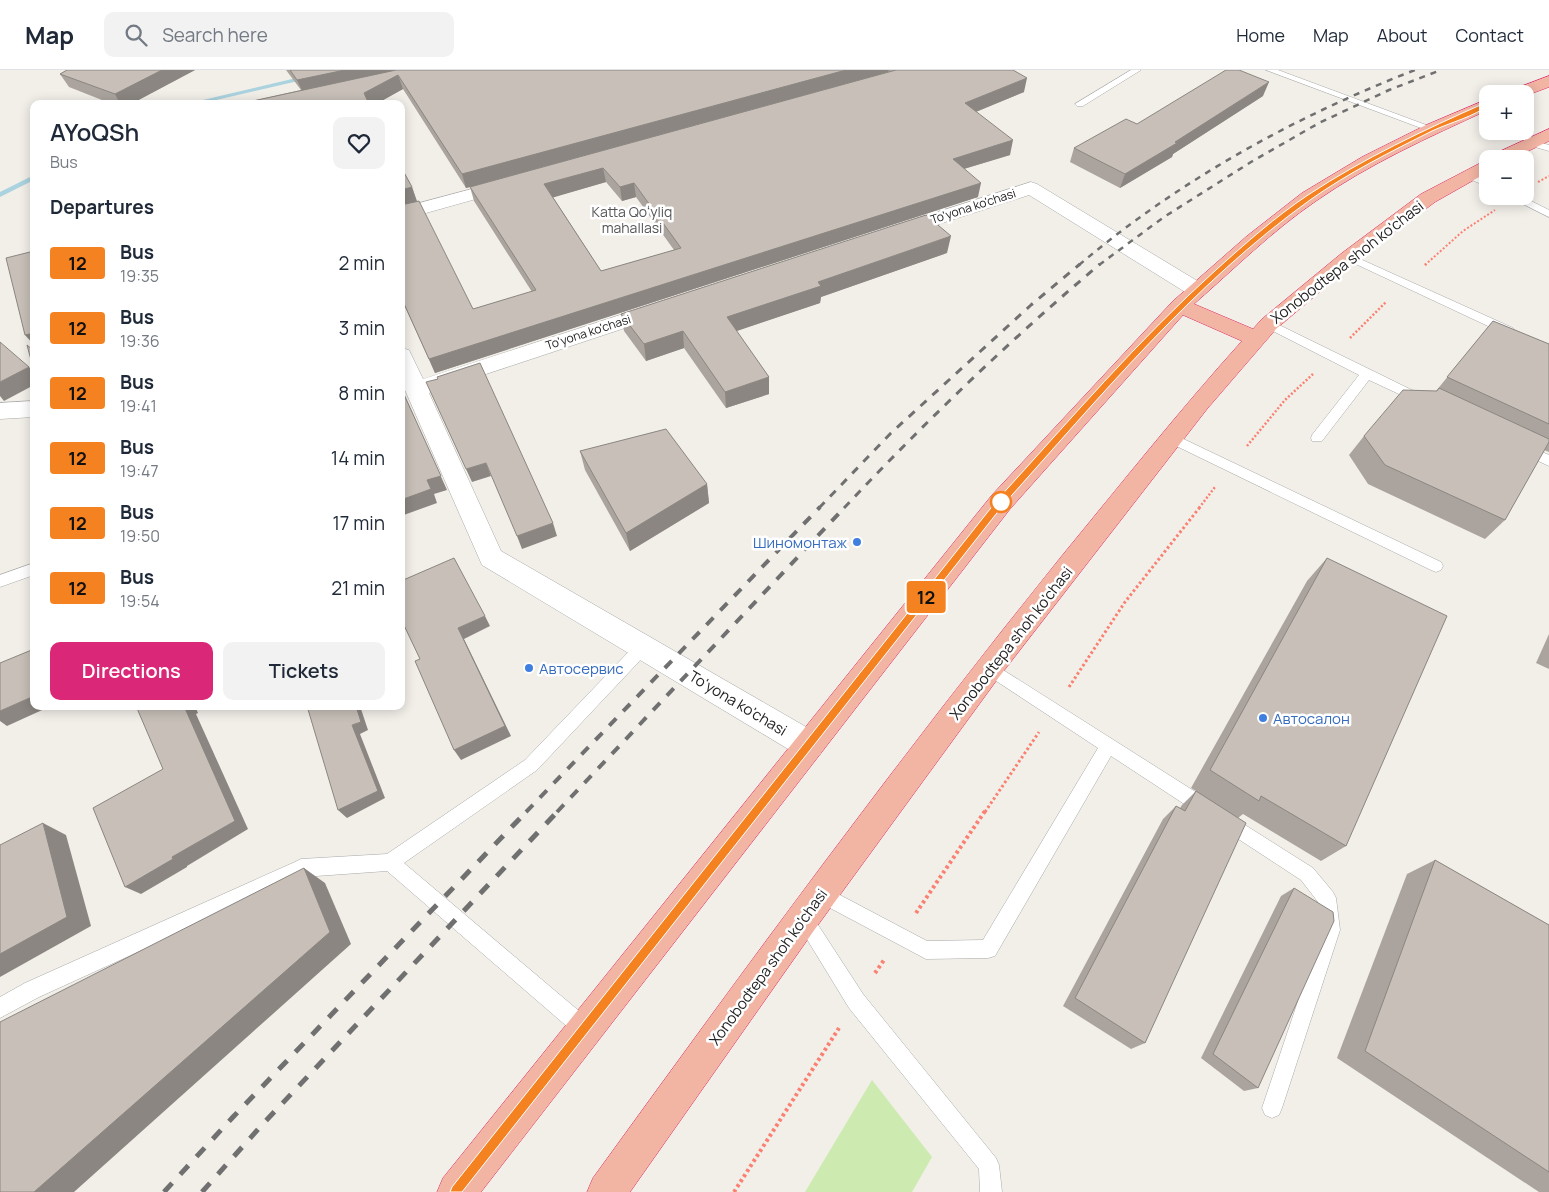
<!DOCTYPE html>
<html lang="en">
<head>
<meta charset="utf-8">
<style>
	body { margin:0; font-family:Manrope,sans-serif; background:#f2f2f3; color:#1f2937; height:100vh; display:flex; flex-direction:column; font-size:19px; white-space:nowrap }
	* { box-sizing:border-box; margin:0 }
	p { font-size:16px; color:#747a83 }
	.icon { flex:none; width:28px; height:28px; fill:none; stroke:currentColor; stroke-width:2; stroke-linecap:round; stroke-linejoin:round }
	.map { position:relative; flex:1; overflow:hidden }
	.panel { position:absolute; left:30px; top:30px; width:375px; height:610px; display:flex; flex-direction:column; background:#fff; border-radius:10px; box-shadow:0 2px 12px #0003 }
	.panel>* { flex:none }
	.badge { padding:0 10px; border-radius:4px; font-size:18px; line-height:32px }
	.tools { position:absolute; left:1479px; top:15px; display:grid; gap:10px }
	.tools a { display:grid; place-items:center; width:55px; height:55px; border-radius:10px; background:#fff; box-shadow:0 2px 12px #0003; font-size:25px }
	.map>.badge { position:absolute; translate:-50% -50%; box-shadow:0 0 0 2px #fff }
	h2 { padding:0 20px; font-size:19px; line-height:45px }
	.round { display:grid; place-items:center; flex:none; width:52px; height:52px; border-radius:10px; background:#f2f2f3 }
	.head { display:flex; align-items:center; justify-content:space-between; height:85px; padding:0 20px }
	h1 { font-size:24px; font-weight:600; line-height:38px }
	.action { display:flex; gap:10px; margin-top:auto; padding:10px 20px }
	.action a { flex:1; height:58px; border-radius:10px; background:#db2777; color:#fff; font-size:20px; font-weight:600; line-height:58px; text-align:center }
	.action a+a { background:#f2f2f3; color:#1f2937 }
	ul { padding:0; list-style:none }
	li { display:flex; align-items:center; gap:15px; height:65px; padding:0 20px }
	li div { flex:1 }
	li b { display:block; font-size:19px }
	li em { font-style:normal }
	li .badge { min-width:55px; font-weight:700; text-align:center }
	header { display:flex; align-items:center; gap:30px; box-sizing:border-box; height:70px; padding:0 25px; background:#fff; border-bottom:1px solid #e0e1e3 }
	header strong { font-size:24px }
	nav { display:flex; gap:28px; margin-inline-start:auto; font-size:18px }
	.search { width:350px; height:45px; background:#f2f2f3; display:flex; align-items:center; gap:12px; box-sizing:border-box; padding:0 18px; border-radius:10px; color:#747a83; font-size:19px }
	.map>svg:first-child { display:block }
	.grass { fill:#cdebb0 }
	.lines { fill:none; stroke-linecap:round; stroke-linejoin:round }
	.stream { fill:#aad3df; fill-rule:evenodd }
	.service-casing { stroke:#a9a9a9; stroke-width:1 }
	.minor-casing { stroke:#a9a9a9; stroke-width:1 }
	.trunk-casing { stroke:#dc2a67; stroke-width:1 }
	.path-far3 { stroke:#fa8072; stroke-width:2; stroke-dasharray:2 2; stroke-linecap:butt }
	.path-far2 { stroke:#fa8072; stroke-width:2.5; stroke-dasharray:2 2; stroke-linecap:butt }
	.path-far1 { stroke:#fa8072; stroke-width:3; stroke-dasharray:2.5 2.5; stroke-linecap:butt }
	.path { stroke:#fa8072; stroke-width:4; stroke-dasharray:3 3; stroke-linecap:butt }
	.service { fill:#fff; fill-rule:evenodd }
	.minor { fill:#fff; fill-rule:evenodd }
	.trunk { fill:#f2b4a3; fill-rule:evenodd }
	.rail-far3 { stroke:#707070; stroke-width:2.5; stroke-dasharray:6 6; stroke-linecap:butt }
	.rail-far2 { stroke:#707070; stroke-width:3; stroke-dasharray:8 8; stroke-linecap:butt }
	.rail-far1 { stroke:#707070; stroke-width:4; stroke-dasharray:10 10; stroke-linecap:butt }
	.rail { stroke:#707070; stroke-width:5; stroke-dasharray:12 12; stroke-linecap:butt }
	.wall { fill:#aba49e; fill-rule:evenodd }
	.shaded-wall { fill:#8b8681 }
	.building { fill:#c7bfb8; stroke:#8b8681; fill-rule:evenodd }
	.line { fill:#f58220; stroke:#fff }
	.stop-dot { fill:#fff; stroke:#f58220; stroke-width:2.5 }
	.shop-dot { fill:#3f7fe0; stroke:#fff; stroke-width:2 }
	.labels { text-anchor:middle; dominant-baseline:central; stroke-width:5; stroke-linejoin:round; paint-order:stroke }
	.far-street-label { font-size:12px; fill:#222; stroke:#fff }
	.far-neighbourhood-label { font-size:14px; fill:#555; stroke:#fff }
	.street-label { font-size:15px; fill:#222; stroke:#fff }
	.shop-label { font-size:15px; fill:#366cbe; stroke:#fff; text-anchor:start }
</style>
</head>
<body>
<header>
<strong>Map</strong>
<div class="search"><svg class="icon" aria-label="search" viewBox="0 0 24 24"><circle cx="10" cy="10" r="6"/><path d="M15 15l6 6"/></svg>Search here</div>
<nav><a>Home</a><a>Map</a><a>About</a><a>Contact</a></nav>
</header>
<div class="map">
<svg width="1549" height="1122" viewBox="0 0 1549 1122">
	<rect width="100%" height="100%" fill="#f2efe9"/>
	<polygon class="grass" points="872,1010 932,1087 912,1122 805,1122"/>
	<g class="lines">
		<g class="stream">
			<polygon points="309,5 312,7 311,8 199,34 186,34"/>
			<polygon points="34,105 34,110 0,127 0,122"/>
		</g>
		<g class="service-casing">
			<g id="service">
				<polygon points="1131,0 1141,0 1083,36 1077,36 1075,34"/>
				<polygon points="1266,0 1278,0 1437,59 1432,62 1429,61"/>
				<polygon points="1531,70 1549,75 1549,81 1528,75 1526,73"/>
				<polygon points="1468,102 1488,110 1488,117 1465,107 1463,105"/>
				<polygon points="1507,126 1521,126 1549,140 1549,147"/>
				<polygon points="1349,184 1513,258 1515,261 1513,264 1505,264 1345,189 1344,187"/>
				<polygon points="1269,250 1424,326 1426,329 1420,333 1416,332 1369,310 1322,371 1312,371 1311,368 1312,365 1359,305 1265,257 1263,254 1265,251"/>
				<polygon points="1171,363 1441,492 1443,496 1441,500 1436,502 1431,500 1166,371 1165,368 1166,365"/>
				<polygon points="1524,374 1549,385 1549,396 1519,382 1518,379 1519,376"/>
				<polygon points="34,493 34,505 0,517 0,505"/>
				<polygon points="643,571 648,572 651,577 648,582 537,700 404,793 592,952 595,959 592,966 585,969 578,966 387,801 302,807 39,927 0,948 0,927 25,913 295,792 301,789 387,784 525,690 638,572"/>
				<polygon points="989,591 1213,733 1215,739 1213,745 1207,747 1201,745 1111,686 995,886 988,888 926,889 815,830 812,824 815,818 821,815 927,871 983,870 1098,678 984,603 981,598 984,593"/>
				<polygon points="1226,743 1313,798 1333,822 1336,828 1340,860 1282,1038 1279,1045 1272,1048 1265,1045 1262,1038 1322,860 1318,832 1301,810 1220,757 1217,751 1220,745"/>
				<polygon points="803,838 809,841 863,924 996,1088 999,1095 1002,1122 980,1122 979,1099 849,938 797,853 794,847 797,841"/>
			</g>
		</g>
		<g class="minor-casing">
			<g id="minor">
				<polygon points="509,109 515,110 518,114 515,118 401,150 401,138"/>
				<polygon points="1031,112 1037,114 1204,215 1207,220 1204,225 1197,226 1190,225 1029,125 905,165 898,167 891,165 888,161 891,157"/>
				<polygon points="657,233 664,235 667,240 664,245 429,323 501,481 820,665 824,675 820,685 809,689 798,685 482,495 401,311 401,278 409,280 423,309"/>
				<polygon points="34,331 34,347 0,349 0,333"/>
			</g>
		</g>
		<g class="trunk-casing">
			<g id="trunk">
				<polygon points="1549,6 1549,17 1525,26 1525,24 1507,24 1509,21"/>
				<path d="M 1488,29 L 1488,40 C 1429,67 1369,94 1316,131 C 1272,161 1234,199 1194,234 L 1253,259 L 1262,249 L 1342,183 L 1421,124 L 1488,89 L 1488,102 L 1435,132 L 1356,191 L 1276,259 L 1207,339 L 999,607 L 815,859 L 630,1122 L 587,1122 L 593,1108 C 745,898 898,689 1061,487 C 1121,414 1179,341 1242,271 L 1183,245 L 1010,439 L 481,1122 L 437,1122 L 443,1108 L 992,425 L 1173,231 L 1247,166 L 1302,123 L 1362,87 L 1426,55 Z"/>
				<polygon points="1549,59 1549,71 1512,89 1489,89 1492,85"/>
			</g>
		</g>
		<g class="path-far3">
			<polyline points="1538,112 1549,106"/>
			<polyline points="1425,195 1463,161 1495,140"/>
		</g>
		<g class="path-far2">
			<polyline points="1425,195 1426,194"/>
			<polyline points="1350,268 1386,232"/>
			<polyline points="1247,376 1285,330 1313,304"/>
			<polyline points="1199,438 1215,417"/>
		</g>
		<g class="path-far1">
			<polyline points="1069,617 1125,532 1200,437"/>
			<polyline points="985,742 1039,662"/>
		</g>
		<g class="path">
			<polyline points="916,843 985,741"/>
			<polyline points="875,903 884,890"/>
			<polyline points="734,1122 839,958"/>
		</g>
		<use href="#service" class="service"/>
		<use href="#minor" class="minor"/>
		<use href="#trunk" class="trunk"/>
		<g class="rail-far3">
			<path d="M 1079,195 C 1178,111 1294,47 1415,0"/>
			<polyline points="1099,195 1164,147 1251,92 1319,53 1389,20 1441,0"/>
		</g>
		<g class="rail-far2">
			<polyline points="819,438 891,363 1031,235 1080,194"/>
			<path d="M 844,438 C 925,352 1010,270 1100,194"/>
		</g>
		<g class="rail-far1">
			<polyline points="526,742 820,437"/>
			<polyline points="557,742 845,437"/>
		</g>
		<g class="rail">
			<polyline points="164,1122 233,1047 527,741"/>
			<polyline points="202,1122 261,1056 558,741"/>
		</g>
	</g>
	<g class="wall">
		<polygon points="67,0 195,0 131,34 112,34 69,17 60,4"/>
		<path d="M 286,0 L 1013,0 L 1024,22 L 976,42 L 1010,85 L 964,99 L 978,127 L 435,303 L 401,228 L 412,117 L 417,131 L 473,239 L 532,222 L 474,131 L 470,117 L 466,118 L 403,19 L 376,34 L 239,34 L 301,20 ZM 606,112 L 622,131 L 636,127 L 674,180 L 601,201 L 553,127 Z"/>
		<polygon points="1263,26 1173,84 1172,87 1120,118 1070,92 1074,78 1137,54"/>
		<polygon points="947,183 821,227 820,233 736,261 769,307 769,324 726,338 684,278 646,291 624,261 621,244"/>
		<polygon points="1493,251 1549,274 1549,382 1544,380 1505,450 1485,469 1368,414 1349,385 1364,366 1436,321"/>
		<polygon points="580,381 707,414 709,433 630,481 585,400"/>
		<polygon points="1327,488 1346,776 1321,791 1243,744 1238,748 1145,973 1131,979 1063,936 1163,749 1176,736 1180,738 1182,735 1196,721 1191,718 1307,511"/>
		<polygon points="1549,564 1549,599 1536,593"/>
		<polygon points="1435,790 1549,855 1549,1122 1539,1122 1337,988 1407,804"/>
		<polygon points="1294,818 1258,1018 1244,1021 1201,988 1281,826"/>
	</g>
	<g class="shaded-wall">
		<polygon points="162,0 195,0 131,34 120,34 115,24"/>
		<polygon points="345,0 405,0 303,23 297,10"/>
		<polygon points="846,0 889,0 888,2 466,118 462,104"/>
		<polygon points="398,5 403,19 376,34 368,34 364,23"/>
		<polygon points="1027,8 1024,22 963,47 965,33"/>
		<polygon points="1269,12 1263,26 1173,84 1172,87 1120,118 1125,104"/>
		<polygon points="1013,70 1010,85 950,103 953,89"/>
		<polygon points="603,98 606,112 548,129 544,114"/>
		<polygon points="634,113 636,127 622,131 620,117"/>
		<polygon points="981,113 978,127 435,303 429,289"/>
		<polygon points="412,117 417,132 401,136 401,120"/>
		<polygon points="951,166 947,183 821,227 820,233 728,264 727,247 818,212"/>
		<polygon points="683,261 684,278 646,291 644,274"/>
		<polygon points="34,263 34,275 25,265"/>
		<polygon points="29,297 34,302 34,315 4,331 0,326 0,312"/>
		<polygon points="769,307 769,324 726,338 725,322"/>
		<polygon points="402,320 447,420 434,424 437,433 401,446 401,430 427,410"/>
		<polygon points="486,393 491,406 472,412 466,399"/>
		<polygon points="707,414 709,433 630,481 626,463"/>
		<polygon points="553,453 557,466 522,479 517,466"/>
		<polygon points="485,546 490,556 464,569 511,666 461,690 454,680 458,558"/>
		<polygon points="34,626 34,636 51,636 7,656 0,651 0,641"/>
		<polygon points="184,636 195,636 198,643 196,644 248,759 187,796 187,797 141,824 125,817 172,787"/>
		<polygon points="356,636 360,636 368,660 360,664 385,728 347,748 338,740"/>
		<polygon points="43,753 66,765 91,856 0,907 0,884"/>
		<polygon points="304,798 325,813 351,874 74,1122 34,1122"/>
	</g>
	<g class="building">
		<polygon points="67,0 162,0 115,24 60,4"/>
		<polygon points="290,0 345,0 297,10"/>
		<polygon points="396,0 846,0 462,104 398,5 364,23 369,34 239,34"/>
		<path d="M 896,0 L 1013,0 L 1027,8 L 965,33 L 1013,70 L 953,89 L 981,113 L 429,289 L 401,227 L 401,135 L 419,131 L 473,239 L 536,220 L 470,117 ZM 603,98 L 620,117 L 634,113 L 681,178 L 601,201 L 544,114 Z"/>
		<polygon points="1226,0 1239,0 1269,12 1175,72 1177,73 1125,104 1074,78 1126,49 1137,54"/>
		<polygon points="401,97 412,117 401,120"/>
		<polygon points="926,145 951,166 818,212 821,216 727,247 769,307 725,322 683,261 644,274 621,244"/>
		<polygon points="34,181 34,263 25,265 6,188"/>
		<polygon points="1493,251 1549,274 1549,354 1447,307"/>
		<polygon points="0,272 29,297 0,312"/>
		<polygon points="27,275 34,281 34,301"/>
		<polygon points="480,293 553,453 517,466 486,393 466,399 426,312 438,309 437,307"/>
		<polygon points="1439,318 1549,369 1549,372 1505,450 1385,395 1364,366 1403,320 1437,321"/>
		<polygon points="401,320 402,320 441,406 427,410 431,419 401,430"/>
		<polygon points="666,359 707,414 626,463 580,381"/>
		<polygon points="454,488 485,546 458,558 505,656 454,680 415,591 420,589 401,549 401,511"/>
		<polygon points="1327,488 1447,546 1346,776 1261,726 1259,731 1210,700"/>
		<polygon points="34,579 34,626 0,641 0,593"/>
		<polygon points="136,636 184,636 235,751 172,787 173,789 125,817 93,738 163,699"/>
		<polygon points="307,636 356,636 361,652 352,655 378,721 338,740"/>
		<polygon points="1196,721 1246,753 1145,973 1075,928 1176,736 1185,741"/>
		<polygon points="43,753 67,847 0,884 0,775"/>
		<polygon points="1435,790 1549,855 1549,1102 1365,981"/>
		<polygon points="304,798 330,862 34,1122 0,1122 0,952"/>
		<polygon points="1294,818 1333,842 1334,851 1258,1018 1213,984"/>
	</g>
	<path class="line" d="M 1485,33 L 1490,34 C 1474,47 1451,52 1432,61 C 1390,82 1348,103 1310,130 C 1193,214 1100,327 1004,434 L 462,1122 L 450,1122 L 452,1117 L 998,429 C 1069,351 1138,270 1217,199 C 1246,173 1275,147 1308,125 C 1364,88 1424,60 1485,33 Z"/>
	<circle class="stop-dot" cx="1001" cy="432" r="10"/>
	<g class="shop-dot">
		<circle cx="857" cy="472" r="5"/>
		<circle cx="529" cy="598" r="5"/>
		<circle cx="1263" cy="648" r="5"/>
	</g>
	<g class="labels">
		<g class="far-street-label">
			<text transform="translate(973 136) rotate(-18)">To'yona ko'chasi</text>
			<text transform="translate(588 262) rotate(-18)">To'yona ko'chasi</text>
		</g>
		<g class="far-neighbourhood-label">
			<text x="632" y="141">Katta Qoʻyliq<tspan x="632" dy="16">mahallasi</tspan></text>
		</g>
		<g class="street-label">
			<text transform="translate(1347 192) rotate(-38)">Xonobodtepa shoh ko'chasi</text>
			<text transform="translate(1011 573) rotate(-52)">Xonobodtepa shoh ko'chasi</text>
			<text transform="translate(738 633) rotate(31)">To'yona ko'chasi</text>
			<text transform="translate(768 897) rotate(-54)">Xonobodtepa shoh ko'chasi</text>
		</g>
		<g class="shop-label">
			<text x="847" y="472" text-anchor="end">Шиномонтаж</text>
			<text x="539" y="598">Автосервис</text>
			<text x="1273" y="648">Автосалон</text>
		</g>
	</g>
</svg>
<div class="tools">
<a>+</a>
<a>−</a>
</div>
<b class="badge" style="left:926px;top:527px;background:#f58220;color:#111">12</b>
<section class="panel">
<div class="head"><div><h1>AYoQSh</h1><p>Bus</p></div><a class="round"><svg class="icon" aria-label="heart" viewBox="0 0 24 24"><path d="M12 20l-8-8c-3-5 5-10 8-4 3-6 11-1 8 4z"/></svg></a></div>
<h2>Departures</h2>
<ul>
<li><span class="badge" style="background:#f58220;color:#111">12</span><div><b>Bus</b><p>19:35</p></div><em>2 min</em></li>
<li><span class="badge" style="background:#f58220;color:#111">12</span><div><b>Bus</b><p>19:36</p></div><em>3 min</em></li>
<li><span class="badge" style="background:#f58220;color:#111">12</span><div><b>Bus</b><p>19:41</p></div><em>8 min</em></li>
<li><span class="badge" style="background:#f58220;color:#111">12</span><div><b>Bus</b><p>19:47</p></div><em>14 min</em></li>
<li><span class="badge" style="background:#f58220;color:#111">12</span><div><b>Bus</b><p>19:50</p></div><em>17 min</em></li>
<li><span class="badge" style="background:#f58220;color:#111">12</span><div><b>Bus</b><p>19:54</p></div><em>21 min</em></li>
</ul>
<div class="action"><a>Directions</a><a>Tickets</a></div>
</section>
</div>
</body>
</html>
